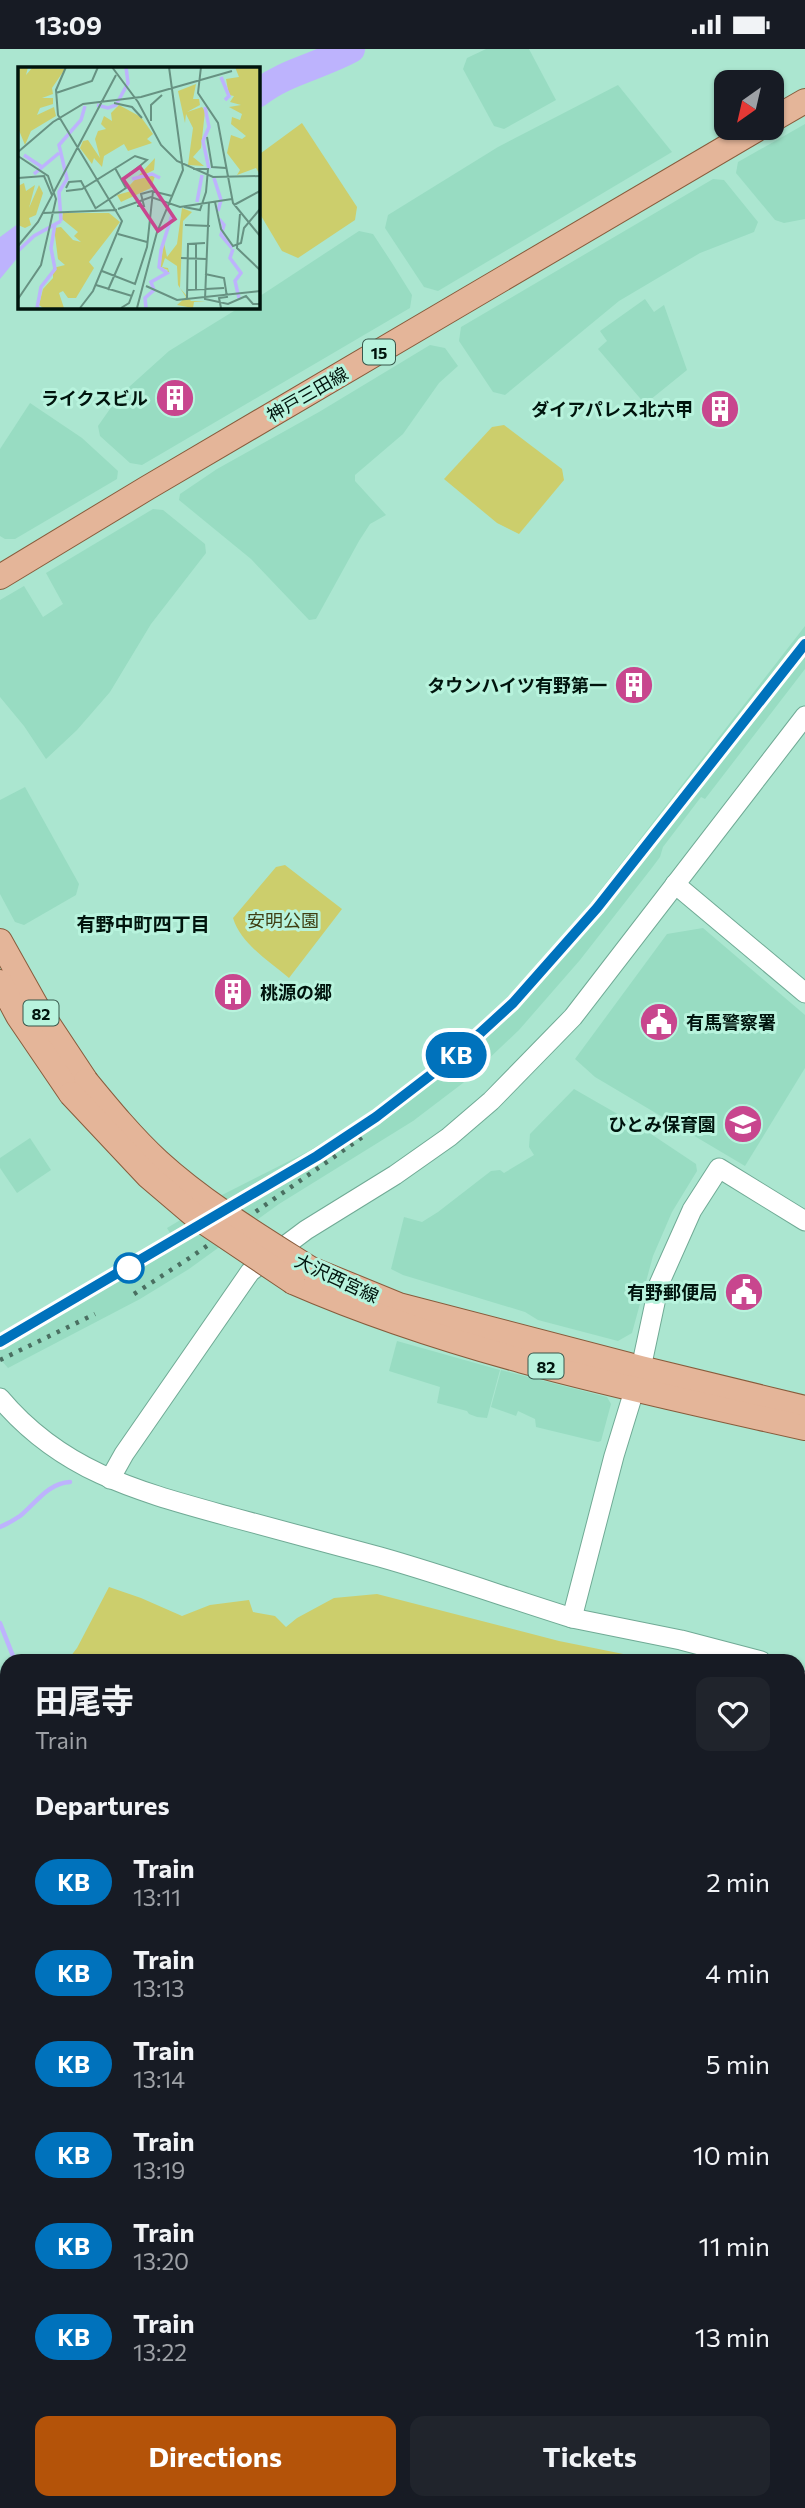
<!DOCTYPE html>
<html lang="en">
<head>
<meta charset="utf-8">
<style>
	body { margin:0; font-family:Commissioner,"Noto Sans JP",sans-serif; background:#20242c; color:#f1f3f6; height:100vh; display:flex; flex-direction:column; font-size:26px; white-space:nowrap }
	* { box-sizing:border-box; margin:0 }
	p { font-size:23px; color:#9ea1a6 }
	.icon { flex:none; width:38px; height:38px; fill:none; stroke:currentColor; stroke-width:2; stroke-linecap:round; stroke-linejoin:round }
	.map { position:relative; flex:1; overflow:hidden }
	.side { position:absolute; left:0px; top:1605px; width:805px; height:856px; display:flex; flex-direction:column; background:#171b24; border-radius:21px 21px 0 0; box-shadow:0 2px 5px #0004 }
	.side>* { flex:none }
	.badge { padding:0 14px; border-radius:23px; font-size:24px; line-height:46px }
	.needle { width:46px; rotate:214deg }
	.fabs { position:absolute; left:714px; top:21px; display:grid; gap:14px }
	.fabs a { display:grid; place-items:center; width:70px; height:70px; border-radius:14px; background:#171b24; box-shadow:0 2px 5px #0004; font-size:35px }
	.map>.badge { position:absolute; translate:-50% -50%; box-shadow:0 0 0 4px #fff }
	h2 { padding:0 35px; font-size:26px; line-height:63px }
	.round { display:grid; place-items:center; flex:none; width:74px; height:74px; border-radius:14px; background:#20242c }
	.overview { display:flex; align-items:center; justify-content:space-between; height:119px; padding:0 35px }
	h1 { font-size:33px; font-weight:700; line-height:52px }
	.button { display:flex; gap:14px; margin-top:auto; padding:14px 35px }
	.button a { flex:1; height:80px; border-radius:14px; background:#b45309; color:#fff; font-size:28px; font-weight:700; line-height:80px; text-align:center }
	.button a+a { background:#20242c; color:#f1f3f6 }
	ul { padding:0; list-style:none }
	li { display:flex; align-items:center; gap:21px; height:91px; padding:0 35px }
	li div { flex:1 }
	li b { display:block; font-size:26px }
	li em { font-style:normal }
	li .badge { min-width:77px; font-weight:700; text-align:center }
	.status { display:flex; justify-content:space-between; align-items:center; height:49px; padding:0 35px; background:#171b24; direction:ltr }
	.status svg { height:19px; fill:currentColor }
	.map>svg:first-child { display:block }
	.built { fill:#98dcc2 }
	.green { fill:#ccce6c }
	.water { fill:#bdb3fd }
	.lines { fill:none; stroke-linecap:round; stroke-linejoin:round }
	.stream { stroke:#bdb3fd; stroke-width:4.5 }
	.river { stroke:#bdb3fd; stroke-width:28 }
	.minor-casing { stroke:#70aa95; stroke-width:21 }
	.major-casing { stroke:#885c3c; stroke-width:26 }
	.minor { stroke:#fff; stroke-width:19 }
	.major { stroke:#e4b599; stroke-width:24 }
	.rail { stroke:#4a6f61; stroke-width:4.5; stroke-dasharray:3.5 7; stroke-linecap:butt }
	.major-bridge-casing { stroke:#885c3c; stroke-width:26; stroke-linecap:butt }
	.major-bridge { stroke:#e4b599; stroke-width:24 }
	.line-casing { stroke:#fff; stroke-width:16 }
	.line { stroke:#0072bc; stroke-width:10 }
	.stop-dot { fill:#fff; stroke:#0072bc; stroke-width:3.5 }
	.labels { text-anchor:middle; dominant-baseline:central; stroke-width:6; stroke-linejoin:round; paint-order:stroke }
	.shield { fill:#b8f3dd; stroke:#37574b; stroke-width:2 }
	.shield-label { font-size:16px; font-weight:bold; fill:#00140d }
	.street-label { font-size:18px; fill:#00140d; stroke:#b8f3dd }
	.poi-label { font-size:18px; font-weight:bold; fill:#00140d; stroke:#b8f3dd; text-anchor:end }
	.park-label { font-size:18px; fill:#3f3f13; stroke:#b8f3dd }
	.neighbourhood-label { font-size:19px; font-weight:bold; fill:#00140d; stroke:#b8f3dd }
	.inset-river { fill:none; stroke:#bdb3fd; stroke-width:3.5 }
	.inset-road { fill:none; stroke:#679282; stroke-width:2 }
	.view { fill:#c8468e; fill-opacity:0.15; stroke:#c8468e; stroke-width:3.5 }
	.inset-edge { fill:none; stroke:#00140d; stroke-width:3.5 }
</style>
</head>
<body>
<div class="status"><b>13:09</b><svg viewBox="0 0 49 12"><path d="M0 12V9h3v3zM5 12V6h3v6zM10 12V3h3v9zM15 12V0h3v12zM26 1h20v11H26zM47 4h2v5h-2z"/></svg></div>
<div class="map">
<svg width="805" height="2459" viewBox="0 0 805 2459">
	<rect width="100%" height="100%" fill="#abe6d0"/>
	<g class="built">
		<polygon points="486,0 529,0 556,51 504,80 494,77 463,20 467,9"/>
		<polygon points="618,36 672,103 438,242 424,238 385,179 388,166 498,98"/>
		<polygon points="805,75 805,170 784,174 775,171 736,124 738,113"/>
		<polygon points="713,130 724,131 758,173 754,183 700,204 619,252 505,346 493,343 459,292 461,278"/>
		<polygon points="359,182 373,185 392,214 412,246 410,259 142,416 130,414 100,387 98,377 119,347 169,302 242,257 257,257 257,249"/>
		<polygon points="645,250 654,263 664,256 687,321 645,355 598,300 607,292 600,282"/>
		<polygon points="430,296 445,299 458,317 439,334 403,385 355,426 355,432 386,466 370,475 359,492 316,570 309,571 251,510 179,451 180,445 217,420 319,363"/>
		<polygon points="30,354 82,389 118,422 117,430 15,490 5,490 0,487 0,400"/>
		<polygon points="153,460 163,461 205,495 206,504 151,575 110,643 77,681 46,710 24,677 0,648 0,551 24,537 43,568 63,555 46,524"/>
		<polygon points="805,577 805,620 705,750 701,748 663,798 660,808 651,820 580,911 519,981 463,1034 413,1072 279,1155 189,1220 140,1250 8,1319 0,1310 0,1284 102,1225 105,1230 173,1189 167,1179 222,1146 309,1102 372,1062 426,1022 483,974 557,897"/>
		<polygon points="25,738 79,835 76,846 24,876 15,873 0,845 0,751"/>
		<polygon points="703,879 805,966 805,1019 745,1117 595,1028 575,1010 667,885"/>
		<polygon points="574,1040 642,1079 696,1115 697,1122 672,1163 653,1207 632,1284 618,1292 538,1271 525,1263 403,1226 391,1220 404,1168 422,1173 438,1163 491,1122 500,1121 504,1124 534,1106 529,1098 530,1085"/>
		<polygon points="30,1089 51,1121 17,1144 0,1119 0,1109"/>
		<polygon points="397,1292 500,1321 487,1369 477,1368 469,1365 467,1362 437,1354 440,1338 389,1322"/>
		<polygon points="501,1321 607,1348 611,1355 601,1392 598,1393 536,1378 535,1370 518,1362 516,1367 491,1358"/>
	</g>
	<g class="green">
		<polygon points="302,74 357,158 355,171 298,209 282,202 257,160 257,107"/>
		<polygon points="504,376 562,420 564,431 519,485 497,474 444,430 492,378"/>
		<path d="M 285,816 L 342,860 L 289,929 C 269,912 241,895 233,869 L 276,818 Z"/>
		<polygon points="109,1538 141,1549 182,1567 210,1556 249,1551 253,1563 275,1567 286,1578 297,1569 334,1549 377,1545 559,1592 658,1612 67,1612 77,1599"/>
		<polygon points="805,1664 805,1887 802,1889 798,1900 798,1670"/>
		<polygon points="7,1730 7,2020 0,2019 0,1742"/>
		<polygon points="798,2024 805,2027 805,2145 798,2146"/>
		<polygon points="0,2118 7,2118 7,2235 0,2234"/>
		<polygon points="805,2164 805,2387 798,2387 798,2173"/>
	</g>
	<g class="water">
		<polygon points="19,174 19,207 0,230 0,188"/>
		<rect x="31" y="2454" width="82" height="5"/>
	</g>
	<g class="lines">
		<g class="stream">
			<path d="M 0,1478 C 7,1475 14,1471 20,1467 C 36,1454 48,1434 70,1433"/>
			<polyline points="0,1574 15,1612"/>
			<polyline points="0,1639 7,1635"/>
			<polyline points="0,2023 7,2023"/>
		</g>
		<path class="river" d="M 257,45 C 284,23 320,17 351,0"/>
		<g class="minor-casing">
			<g id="minor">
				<polyline points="675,835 805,944"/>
				<path d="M 0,1349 C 63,1424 141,1443 231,1468 C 281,1481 330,1495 380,1508 C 444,1526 508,1549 572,1569 L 614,1407 L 641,1319 L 659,1235 L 692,1161 L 719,1119 L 805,1172"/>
				<polyline points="110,1430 124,1405 250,1223 306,1181 395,1126 449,1088 491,1052 573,968 805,667"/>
				<polyline points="572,1569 681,1591 761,1612"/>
				<polyline points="798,1630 805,1634"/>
				<polyline points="0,2405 7,2405"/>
				<polyline points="798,2424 805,2424"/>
			</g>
		</g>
		<g class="major-casing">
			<g id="major">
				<polyline points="772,71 805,52"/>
				<polyline points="0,528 147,439 759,79"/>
				<polyline points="0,892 37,958 86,1032"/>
				<polyline points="0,933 18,967 71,1045"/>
				<polyline points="311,1220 399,1256 641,1319 805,1359"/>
				<path d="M 293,1233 C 456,1304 632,1340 805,1379"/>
			</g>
		</g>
		<use href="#minor" class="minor"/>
		<use href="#major" class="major"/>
		<g class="rail">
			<path d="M 121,1224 C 225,1158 335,1102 433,1026 C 517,960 583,877 649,794 C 701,728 754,662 805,595"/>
			<polyline points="134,1245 191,1208 364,1087"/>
			<polyline points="0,1293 108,1230"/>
			<polyline points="0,1311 95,1265"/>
		</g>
		<g class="major-bridge-casing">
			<g id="major-bridge">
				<path d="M 86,1032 C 109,1060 132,1088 158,1112 C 204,1154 259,1187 311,1220"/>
				<polyline points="71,1045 148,1127 195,1167 293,1233"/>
			</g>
		</g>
		<use href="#major-bridge" class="major-bridge"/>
	</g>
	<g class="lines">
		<g class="line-casing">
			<polyline id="line" points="0,1293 317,1107 376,1068 454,1008 513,954 597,859 805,595"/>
		</g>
		<use href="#line" class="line"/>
	</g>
	<defs>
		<g id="building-disc" transform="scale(2.0125)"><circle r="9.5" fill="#c8468e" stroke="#b8f3dd"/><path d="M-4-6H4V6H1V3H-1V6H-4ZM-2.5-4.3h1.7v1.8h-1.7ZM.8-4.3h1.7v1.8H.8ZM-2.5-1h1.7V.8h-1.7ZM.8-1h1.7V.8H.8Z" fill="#fff"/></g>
		<g id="civic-disc" transform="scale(2.0125)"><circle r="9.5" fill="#c8468e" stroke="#b8f3dd"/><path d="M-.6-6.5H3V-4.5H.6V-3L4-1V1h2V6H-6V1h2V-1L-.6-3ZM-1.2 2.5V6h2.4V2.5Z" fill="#fff"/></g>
		<g id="school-disc" transform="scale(2.0125)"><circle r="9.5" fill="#c8468e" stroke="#b8f3dd"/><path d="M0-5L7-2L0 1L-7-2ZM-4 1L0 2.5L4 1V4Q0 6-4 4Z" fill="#fff"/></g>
	</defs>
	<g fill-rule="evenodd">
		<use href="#building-disc" x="175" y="349"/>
		<use href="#building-disc" x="720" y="360"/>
		<use href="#building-disc" x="634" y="636"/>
		<use href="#building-disc" x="233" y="943"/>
		<use href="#civic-disc" x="659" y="973"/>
		<use href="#school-disc" x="743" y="1075"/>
		<use href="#civic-disc" x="744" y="1243"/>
	</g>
	<circle class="stop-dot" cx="129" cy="1219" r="14"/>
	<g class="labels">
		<g class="shield">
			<rect x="363" y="290.5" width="32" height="25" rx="5"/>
			<rect x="23.5" y="951.5" width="35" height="25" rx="5"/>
			<rect x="528.5" y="1304.5" width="35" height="25" rx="5"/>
		</g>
		<g class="shield-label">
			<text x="379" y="303">15</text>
			<text x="41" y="964">82</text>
			<text x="546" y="1317">82</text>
		</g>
		<g class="street-label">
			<text transform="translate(307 345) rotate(-30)">神戸三田線</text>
			<text transform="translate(337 1229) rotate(25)">大沢西宮線</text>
		</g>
		<g class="poi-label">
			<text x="148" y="349">ライクスビル</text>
			<text x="693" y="360">ダイアパレス北六甲</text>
			<text x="607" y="636">タウンハイツ有野第一</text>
			<text x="260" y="943" text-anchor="start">桃源の郷</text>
			<text x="686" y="973" text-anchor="start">有馬警察署</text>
			<text x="716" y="1075">ひとみ保育園</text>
			<text x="717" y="1243">有野郵便局</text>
		</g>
		<g class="park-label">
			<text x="283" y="871">安明公園</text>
		</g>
		<g class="neighbourhood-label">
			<text x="143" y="874">有野中町四丁目</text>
		</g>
	</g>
	<g transform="translate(18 18)">
		<rect width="242" height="242" fill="#abe6d0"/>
		<path d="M 0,0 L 10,0 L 8,8 L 14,1 L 47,2 L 34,21 L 35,27 L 24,31 L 35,31 L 35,37 L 22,41 L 19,48 L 36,40 L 38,49 L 13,64 L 7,78 L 0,61 ZM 217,0 L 241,0 L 241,106 L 238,101 L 219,108 L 222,103 L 209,86 L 213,68 L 224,72 L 228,69 L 213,57 L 214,50 L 222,53 L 224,47 L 211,40 L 223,38 L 212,35 L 216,29 L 211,28 L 208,12 L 221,10 ZM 178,17 L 175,32 L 181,32 L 182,38 L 169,45 L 184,40 L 187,44 L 183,81 L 175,90 L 186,99 L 170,98 L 175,61 L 168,47 L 167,56 L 160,24 ZM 101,38 L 123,50 L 135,67 L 129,72 L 134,76 L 110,84 L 106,77 L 86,89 L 84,100 L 76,91 L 74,97 L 62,81 L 65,74 L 70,73 L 82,91 L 77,72 L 80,64 L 88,62 L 83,57 L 86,49 L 94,54 L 93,46 ZM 137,91 L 136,103 L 126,108 L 137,109 L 133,121 L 103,135 L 99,128 L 113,124 L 106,113 L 114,109 L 107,113 L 112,118 ZM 6,116 L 8,124 L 17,118 L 11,141 L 21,118 L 25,126 L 18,148 L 11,151 L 13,158 L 7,161 L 0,158 L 0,119 ZM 164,141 L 174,145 L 165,154 L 162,221 L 173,234 L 188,234 L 176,235 L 175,241 L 159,238 L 168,230 L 160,218 L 159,199 L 147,191 L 144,200 L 150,201 L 151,205 L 145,209 L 150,203 L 142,200 L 146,176 L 149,190 L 159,177 ZM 45,146 L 91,146 L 102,155 L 71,195 L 76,201 L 58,231 L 50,231 L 45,224 L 41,226 L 46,241 L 25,241 L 21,238 L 25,222 L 35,211 L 35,201 L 47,198 L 40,192 L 36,161 L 43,160 L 55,173 L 63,175 L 56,169 L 60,165 L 44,152 Z" fill="#ccce6c"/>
		<path class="inset-river" d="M 203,10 L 211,29 L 207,33M 79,38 L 90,41 L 98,38 L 110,16 L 108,0M 187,40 L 191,60 L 185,74 L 191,102M 6,88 L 24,100M 16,107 L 41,86M 196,111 L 203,133 L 200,144M 114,112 L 134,107 L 142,111M 179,135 L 184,108M 201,152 L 206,158 L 203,168 L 214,181M 43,154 L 41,125 L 49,112 L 41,78 L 63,53 L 67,39M 215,182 L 212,191 L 223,206 L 217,214 L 221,231M 0,184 L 16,169 L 43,154M 19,241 L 23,220 L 37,202 L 33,181 L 37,157M 128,241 L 127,231 L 136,223 L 133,215 L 149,206 L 141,200 L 143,183 L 154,148"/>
		<path class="inset-road" d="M 48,0 L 38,23 L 40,48 L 104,154 L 75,224 L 62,241M 94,0 L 120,35 L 143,78 L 159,94 L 195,110 L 242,109M 183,0 L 180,26 L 200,56 L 215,136 L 242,169M 38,26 L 74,14 L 80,0M 96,36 L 114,40 L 124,51M 133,54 L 133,38 L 144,28M 189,70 L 194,100 L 208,101M 0,85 L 35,55 L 65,37 L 123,30 L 214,4M 0,89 L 30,109 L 38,132 L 23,198 L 0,232M 0,111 L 26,109 L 34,128M 48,121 L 51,115 L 63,114 L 78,142M 48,124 L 64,122 L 117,89 L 129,93 L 105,113M 191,135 L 187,232 L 210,237 L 228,229 L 235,237 L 242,237M 197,135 L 203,162 L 215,179 L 223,176 L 226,161 L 242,142M 216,138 L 242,124M 119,139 L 126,139 L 123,127 L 134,124 L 154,129M 166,140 L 182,143 L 188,125 L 190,102 L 175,102M 78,141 L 108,121 L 97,101M 100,142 L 133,130 L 162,140 L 214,132M 25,146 L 99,143M 222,147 L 219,181 L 242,203M 167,158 L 192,159M 100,167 L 129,175M 178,176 L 178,223M 0,179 L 20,155 L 98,8M 163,191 L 188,192M 84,204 L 117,217 L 129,180 L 135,124M 187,207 L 206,211 L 209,230 L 201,231 L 203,241M 78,218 L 114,229M 128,219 L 159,233 L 242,224M 90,223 L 104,191M 169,223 L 206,221M 169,231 L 170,177 L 187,176M 103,241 L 111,236 L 116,223M 119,241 L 139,165 L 165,103 L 151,0"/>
		<path class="view" d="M 122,100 L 157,152 L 140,164 L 105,112 Z"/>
		<rect width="242" height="242" class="inset-edge"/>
	</g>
</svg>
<div class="fabs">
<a><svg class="needle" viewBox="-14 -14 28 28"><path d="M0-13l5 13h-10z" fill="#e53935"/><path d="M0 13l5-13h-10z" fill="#9ea1a6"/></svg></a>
</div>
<b class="badge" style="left:456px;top:1006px;background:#0072bc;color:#fff">KB</b>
<section class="side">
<div class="overview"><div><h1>田尾寺</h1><p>Train</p></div><a class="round"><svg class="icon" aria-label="heart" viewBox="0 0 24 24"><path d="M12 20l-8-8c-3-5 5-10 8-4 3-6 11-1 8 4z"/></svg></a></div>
<h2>Departures</h2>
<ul>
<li><span class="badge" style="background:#0072bc;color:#fff">KB</span><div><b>Train</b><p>13:11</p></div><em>2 min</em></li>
<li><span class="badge" style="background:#0072bc;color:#fff">KB</span><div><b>Train</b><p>13:13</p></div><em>4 min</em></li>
<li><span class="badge" style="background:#0072bc;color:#fff">KB</span><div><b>Train</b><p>13:14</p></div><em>5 min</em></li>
<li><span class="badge" style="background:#0072bc;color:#fff">KB</span><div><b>Train</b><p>13:19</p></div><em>10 min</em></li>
<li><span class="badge" style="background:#0072bc;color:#fff">KB</span><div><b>Train</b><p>13:20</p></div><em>11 min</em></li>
<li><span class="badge" style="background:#0072bc;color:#fff">KB</span><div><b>Train</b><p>13:22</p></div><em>13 min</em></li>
</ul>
<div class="button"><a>Directions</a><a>Tickets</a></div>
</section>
</div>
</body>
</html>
